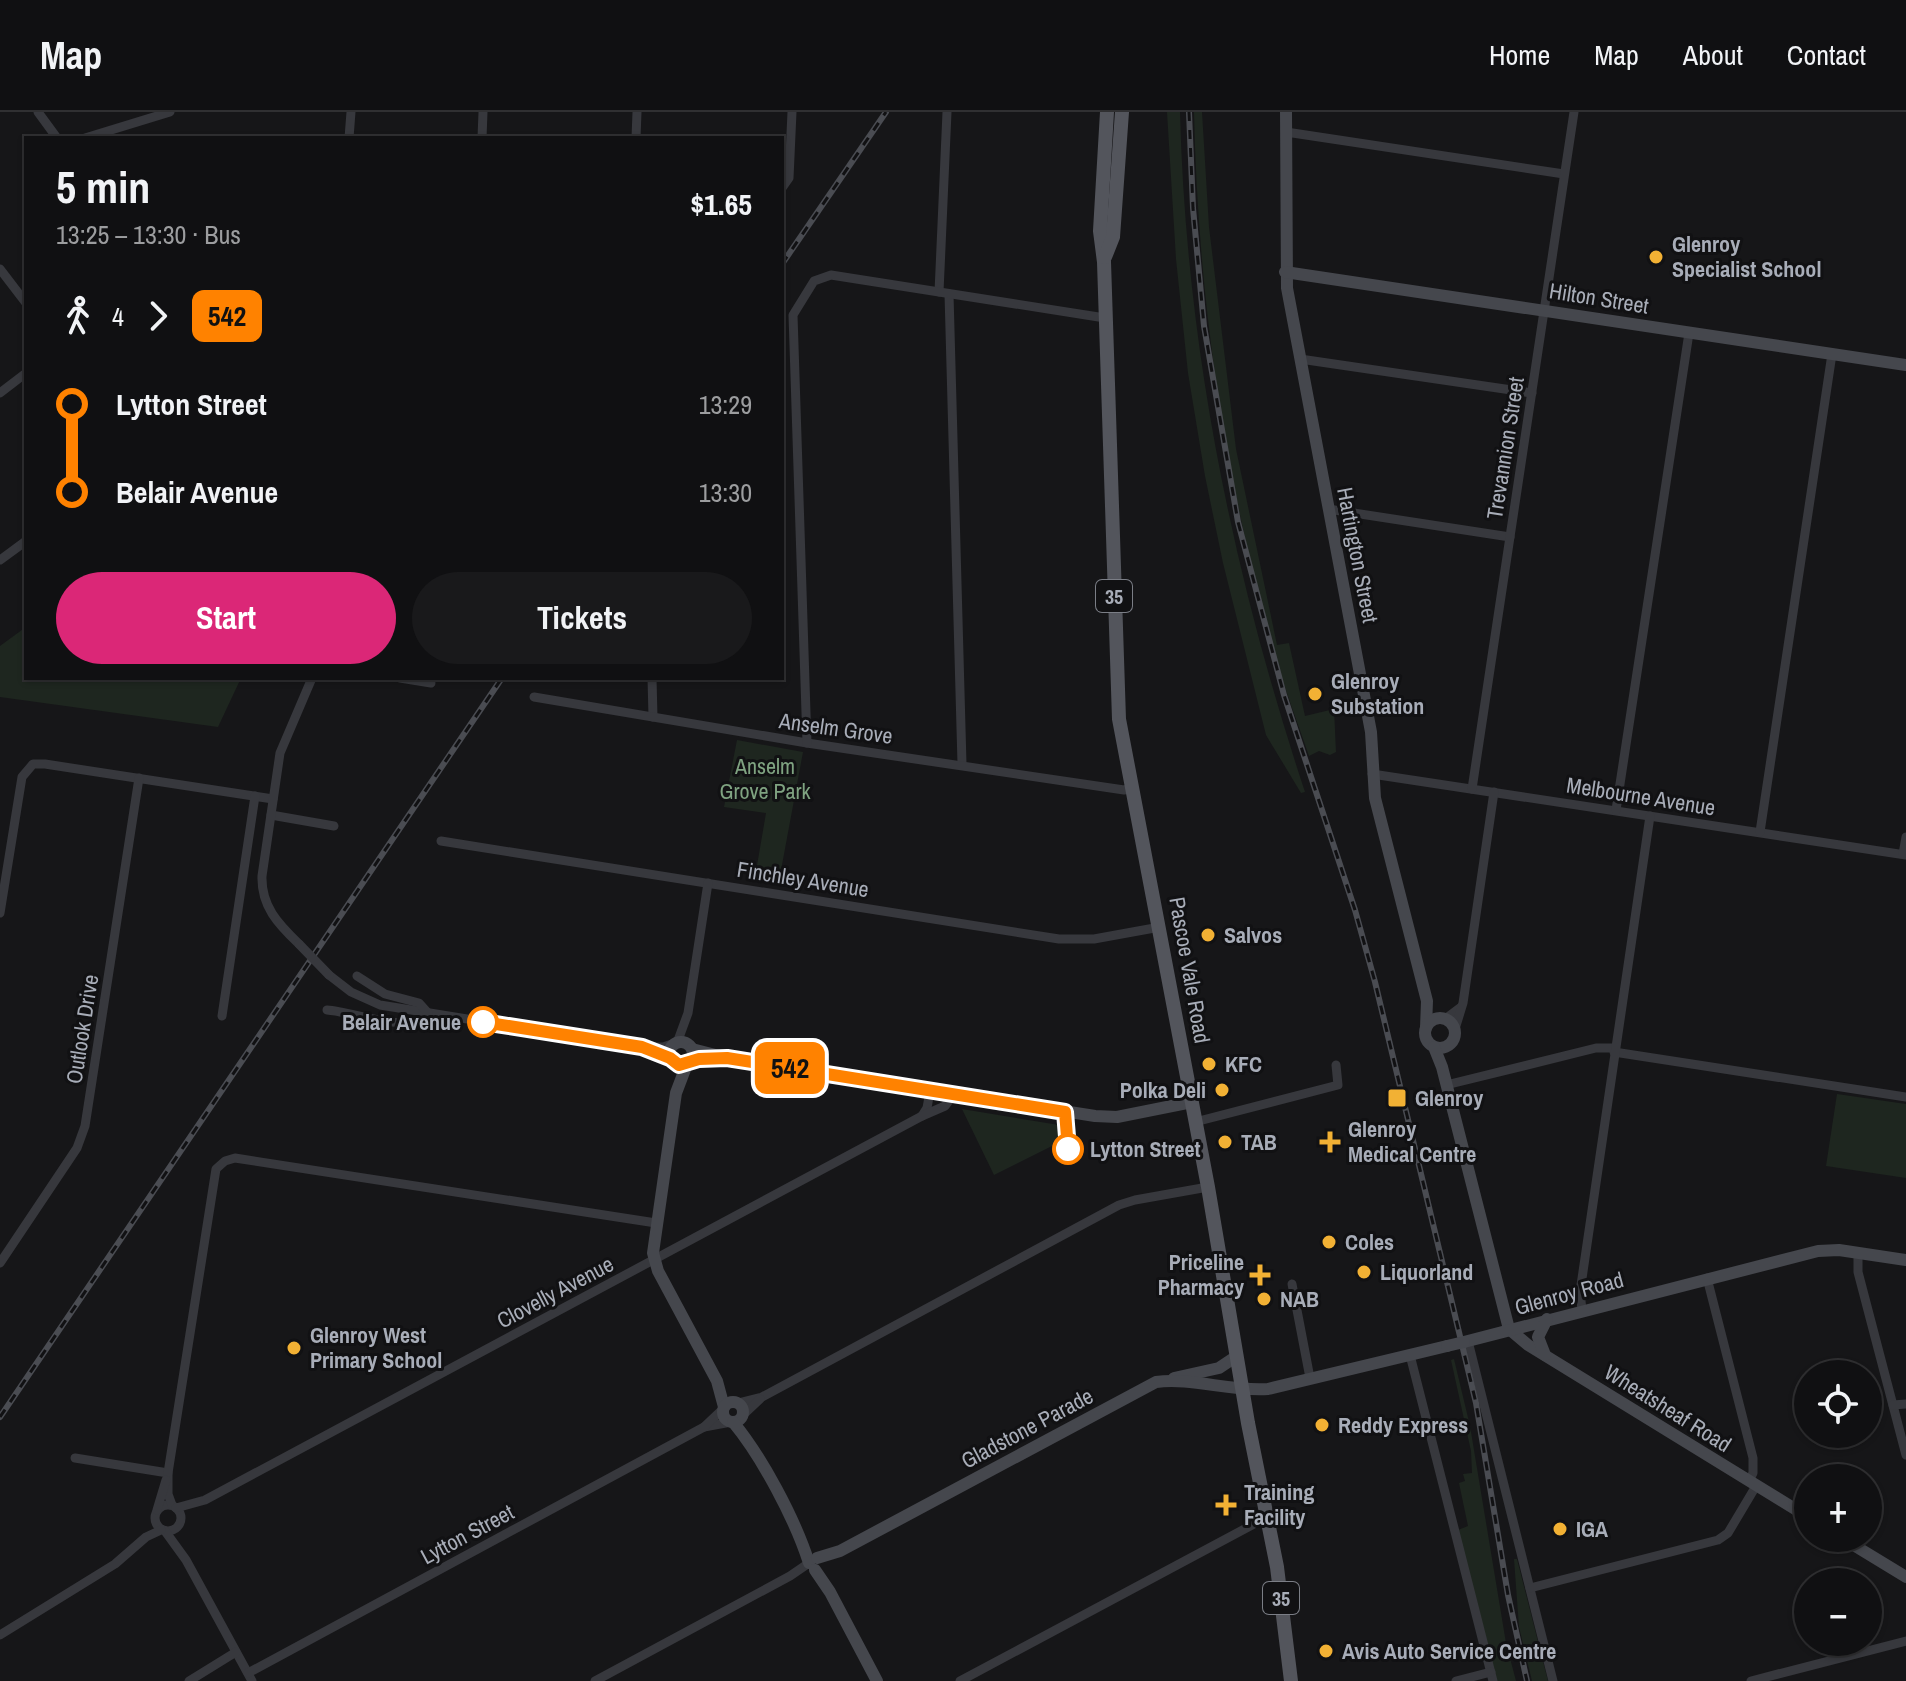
<!DOCTYPE html>
<html lang="en">
<head>
<meta charset="utf-8">
<style>
	body { margin:0; font-family:"Archivo Narrow",sans-serif; background:#19191b; color:#f1f3f6; height:100vh; display:flex; flex-direction:column; font-size:30px; white-space:nowrap }
	* { box-sizing:border-box; margin:0 }
	p { font-size:26px; color:#9c9d9f }
	.icon { flex:none; width:44px; height:44px; fill:none; stroke:currentColor; stroke-width:2; stroke-linecap:round; stroke-linejoin:round }
	.map { position:relative; flex:1; overflow:hidden }
	.side { position:absolute; left:24px; top:24px; width:760px; height:544px; display:flex; flex-direction:column; background:#101012; border-radius:0px; box-shadow:0 2px 6px #0004,0 0 0 2px #303032 }
	.side>* { flex:none }
	.badge { padding:0 16px; border-radius:12px; font-size:28px; line-height:52px }
	.fabs { position:absolute; left:1794px; top:1248px; display:grid; gap:16px }
	.fabs a { display:grid; place-items:center; width:88px; height:88px; border-radius:50%; background:#101012; box-shadow:0 2px 6px #0004,0 0 0 2px #303032; font-size:40px }
	.map>.badge { position:absolute; translate:-50% -50%; box-shadow:0 0 0 4px #fff }
	.legs { display:flex; align-items:center; gap:12px; height:88px; padding:0 32px; font-size:26px }
	.legs p { margin-inline-start:auto }
	.headline { display:flex; align-items:center; justify-content:space-between; height:136px; padding:0 32px }
	h1 { font-size:44px; font-weight:700; line-height:60px }
	.primary-button { display:flex; gap:16px; margin-top:auto; padding:16px 32px }
	.primary-button a { flex:1; height:92px; border-radius:48px; background:#db2777; color:#fff; font-size:32px; font-weight:700; line-height:92px; text-align:center }
	.primary-button a+a { background:#19191b; color:#f1f3f6 }
	ul { padding:0 32px; list-style:none }
	li { display:flex; align-items:center; gap:28px; height:88px; font-size:30px }
	li i { display:grid; place-items:center; width:12px; height:100%; margin:0 10px; background:currentColor }
	li i::after { content:''; width:20px; height:20px; margin:-10px; border:6px solid; border-radius:50%; background:#101012 }
	li p { margin-inline-start:auto }
	li:first-child i { background:linear-gradient(#0000 50%,currentColor 0) }
	li:last-child i { background:linear-gradient(currentColor 50%,#0000 0) }
	header { display:flex; align-items:center; gap:48px; box-sizing:border-box; height:112px; padding:0 40px; background:#101012; border-bottom:2px solid #303032 }
	header strong { font-size:38px }
	nav { display:flex; gap:44px; margin-inline-start:auto; font-size:28px }
	.map>svg:first-child { display:block }
	.green { fill:#1e261f }
	.lines { fill:none; stroke-linecap:round; stroke-linejoin:round }
	.street { stroke:#37383d; stroke-width:9 }
	.secondary { stroke:#45474d; stroke-width:12 }
	.primary { stroke:#53555c; stroke-width:14 }
	.rail-casing { stroke:#4a4c52; stroke-width:6 }
	.rail { stroke:#111113; stroke-width:3; stroke-dasharray:9; stroke-linecap:butt }
	.street-bridge { stroke:#37383d; stroke-width:9 }
	.secondary-bridge { stroke:#45474d; stroke-width:12 }
	.line-1-casing { stroke:#fff; stroke-width:18 }
	.line-1 { stroke:#ff8200; stroke-width:12 }
	.poi-dot { fill:#f2b134; stroke:#111113; stroke-width:3 }
	.stop-1-dot { fill:#fff; stroke:#ff8200; stroke-width:4 }
	.labels { text-anchor:middle; dominant-baseline:central; stroke-width:6; stroke-linejoin:round; paint-order:stroke }
	.shield { fill:#111113; stroke:#7b7e86; stroke-width:2 }
	.shield-label { font-size:20px; font-weight:bold; fill:#a8adb8 }
	.poi-label { font-size:22px; font-weight:bold; fill:#a8adb8; stroke:#111113; text-anchor:start }
	.street-label { font-size:22px; fill:#a8adb8; stroke:#111113 }
	.park-label { font-size:22px; fill:#7fa381; stroke:#111113 }
	.stop-label { font-size:22px; font-weight:bold; fill:#a8adb8; stroke:#111113; text-anchor:end }
</style>
</head>
<body>
<header>
<strong>Map</strong>
<nav><a>Home</a><a>Map</a><a>About</a><a>Contact</a></nav>
</header>
<div class="map">
<svg width="1906" height="1569" viewBox="0 0 1906 1569">
	<rect width="100%" height="100%" fill="#161618"/>
	<g class="green">
		<path d="M 1167,0 L 1180,0 C 1186,233 1232,460 1305,680 L 1301,681 L 1266,623 L 1223,451 L 1205,364 L 1188,261 L 1176,147 Z"/>
		<path d="M 1194,0 L 1202,0 L 1209,115 L 1236,337 L 1277,533 L 1289,531 L 1305,604 L 1334,597 L 1336,640 L 1330,643 L 1319,639 L 1309,644 C 1298,611 1285,579 1276,546 C 1224,368 1198,185 1194,0 Z"/>
		<polygon points="26,515 26,566 241,566 218,615 0,585 0,534"/>
		<polygon points="737,628 803,640 779,769 755,765 766,701 724,695"/>
		<polygon points="1837,982 1906,992 1906,1066 1826,1054"/>
		<polygon points="962,997 1059,1013 1060,1030 994,1063"/>
		<polygon points="1454,1247 1470,1314 1506,1531 1516,1569 1497,1569 1458,1418 1468,1414 1459,1371 1465,1369 1463,1362 1472,1361 1471,1339 1451,1248"/>
		<polygon points="1514,1447 1517,1447 1548,1569 1532,1569 1519,1515"/>
	</g>
	<g class="lines">
		<g class="street">
			<polyline points="38,0 57,26"/>
			<polyline points="1286,20 1564,62"/>
			<polyline points="85,26 170,0"/>
			<polyline points="349,26 351,0"/>
			<polyline points="482,26 483,0"/>
			<polyline points="636,26 637,0"/>
			<polyline points="782,76 789,66 792,0"/>
			<polyline points="0,157 26,191"/>
			<polyline points="939,180 947,0"/>
			<polyline points="949,182 962,652"/>
			<polyline points="1300,247 1532,281"/>
			<polyline points="0,281 26,261"/>
			<polyline points="1328,397 1510,425"/>
			<polyline points="0,448 26,429"/>
			<polyline points="400,566 431,571"/>
			<polyline points="652,566 653,605"/>
			<polyline points="534,585 807,631 1124,678 1133,676"/>
			<polyline points="807,631 793,203 814,169 831,163 1105,206"/>
			<polyline points="1372,662 1906,743"/>
			<polyline points="1472,677 1574,0"/>
			<polyline points="1616,698 1689,221"/>
			<polyline points="271,703 334,714"/>
			<polyline points="1760,720 1832,242"/>
			<polyline points="441,729 1059,827 1094,827 1160,815"/>
			<polyline points="1903,742 1906,725"/>
			<polyline points="0,801 22,665 33,652 45,652 273,687"/>
			<path d="M 299,832 C 278,812 261,794 262,764 L 280,641 L 312,566"/>
			<polyline points="329,863 351,880 380,893 642,935 663,935 675,931"/>
			<path d="M 327,898 C 353,900 403,919 426,907 L 428,901 L 419,891 L 385,882 L 357,864"/>
			<polyline points="222,904 255,684"/>
			<polyline points="1445,907 1461,895"/>
			<polyline points="1455,917 1463,891 1494,680"/>
			<polyline points="677,931 688,901 708,771"/>
			<polyline points="647,937 670,946"/>
			<polyline points="1614,940 1906,985"/>
			<polyline points="1446,973 1596,936 1615,936"/>
			<polyline points="922,1004 927,996 930,979"/>
			<polyline points="1195,1010 1338,973 1336,953"/>
			<polyline points="1858,1140 1858,1160 1906,1343"/>
			<polyline points="0,1151 77,1036 85,1014 139,666"/>
			<polyline points="1707,1166 1753,1346 1753,1361 1749,1369"/>
			<polyline points="1292,1172 1310,1266"/>
			<polyline points="1582,1198 1580,1180 1650,704"/>
			<polyline points="1468,1229 1553,1569"/>
			<polyline points="1410,1243 1493,1569"/>
			<polyline points="738,1291 762,1285 1119,1093 1135,1088 1208,1075"/>
			<polyline points="1893,1293 1906,1292"/>
			<polyline points="743,1303 760,1287"/>
			<polyline points="704,1315 731,1310"/>
			<polyline points="75,1346 168,1361"/>
			<circle cx="168" cy="1406" r="13"/>
			<polyline points="172,1393 168,1382 168,1361 216,1057 225,1049 235,1046 656,1111"/>
			<polyline points="176,1396 205,1388 922,1004 945,994 953,983"/>
			<polyline points="157,1398 166,1368"/>
			<polyline points="165,1419 186,1448 252,1569"/>
			<polyline points="1530,1476 1718,1428 1728,1421 1756,1374"/>
			<polyline points="0,1523 115,1452 146,1425 161,1418"/>
			<polyline points="248,1561 704,1315 723,1297"/>
			<polyline points="189,1569 236,1540"/>
			<polyline points="595,1569 790,1464 809,1451"/>
			<polyline points="960,1569 1267,1405"/>
			<polyline points="1456,1569 1491,1560"/>
			<polyline points="1751,1569 1906,1529"/>
		</g>
		<g class="secondary">
			<polyline points="1286,0 1287,176 1371,620 1375,686 1427,889 1426,916"/>
			<polyline points="1285,160 1906,253"/>
			<circle cx="1440" cy="921" r="15"/>
			<circle cx="681" cy="942" r="12"/>
			<polyline points="1434,935 1442,955 1509,1217 1528,1233 1808,1405"/>
			<polyline points="692,937 727,946 1095,1004 1117,1005 1192,990"/>
			<polyline points="687,952 676,981 653,1141 658,1159 717,1269 724,1295"/>
			<polyline points="1464,1230 1818,1139 1839,1138 1906,1148"/>
			<polyline points="1545,1243 1538,1225 1547,1207"/>
			<polyline points="1174,1266 1219,1256 1237,1244"/>
			<circle cx="733" cy="1300" r="10"/>
			<path d="M 733,1310 C 762,1345 795,1407 809,1451"/>
			<polyline points="1842,1426 1906,1465"/>
			<path d="M 817,1446 L 840,1439 L 1156,1270 C 1191,1265 1231,1280 1268,1277 L 1447,1234"/>
			<polyline points="815,1458 830,1480 877,1569"/>
		</g>
		<g class="primary">
			<polyline points="1107,0 1100,119 1104,150 1119,607 1208,1075 1248,1311 1277,1455 1291,1569"/>
			<polyline points="1105,145 1113,125 1122,0"/>
		</g>
		<g class="rail-casing">
			<g id="rail">
				<polyline points="1189,0 1193,96 1204,214 1238,410 1284,583 1355,798 1375,870 1476,1291 1508,1483 1527,1569"/>
				<polyline points="782,152 886,0"/>
				<polyline points="0,1305 502,566"/>
			</g>
		</g>
		<use href="#rail" class="rail"/>
		<polyline class="street-bridge" points="299,832 329,863"/>
		<polyline class="secondary-bridge" points="1447,1234 1464,1230"/>
	</g>
	<g class="lines">
		<g class="line-1-casing">
			<polyline id="line-1" points="483,910 642,935 670,946 679,953 699,947 727,946 1065,1000 1068,1037"/>
		</g>
		<use href="#line-1" class="line-1"/>
	</g>
	<g class="poi-dot">
		<circle cx="1656" cy="145" r="8"/>
		<circle cx="1315" cy="582" r="8"/>
		<circle cx="1208" cy="823" r="8"/>
		<circle cx="1209" cy="952" r="8"/>
		<circle cx="1222" cy="978" r="8"/>
		<rect x="1387" y="976" width="20" height="20" rx="4"/>
		<circle cx="1225" cy="1030" r="8"/>
		<path d="M1326 1018h8v8h8v8h-8v8h-8v-8h-8v-8h8z"/>
		<circle cx="1329" cy="1130" r="8"/>
		<circle cx="1364" cy="1160" r="8"/>
		<path d="M1256 1151h8v8h8v8h-8v8h-8v-8h-8v-8h8z"/>
		<circle cx="1264" cy="1187" r="8"/>
		<circle cx="294" cy="1236" r="8"/>
		<circle cx="1322" cy="1313" r="8"/>
		<path d="M1222 1381h8v8h8v8h-8v8h-8v-8h-8v-8h8z"/>
		<circle cx="1560" cy="1417" r="8"/>
		<circle cx="1326" cy="1539" r="8"/>
	</g>
	<g class="stop-1-dot">
		<circle cx="483" cy="910" r="14"/>
		<circle cx="1068" cy="1037" r="14"/>
	</g>
	<g class="labels">
		<g class="shield">
			<rect x="1096" y="468" width="36" height="32" rx="6"/>
			<rect x="1263" y="1470" width="36" height="32" rx="6"/>
		</g>
		<g class="shield-label">
			<text x="1114" y="484">35</text>
			<text x="1281" y="1486">35</text>
		</g>
		<g class="poi-label">
			<text x="1672" y="132">Glenroy<tspan x="1672" dy="25">Specialist School</tspan></text>
			<text x="1331" y="569">Glenroy<tspan x="1331" dy="25">Substation</tspan></text>
			<text x="1224" y="823">Salvos</text>
			<text x="1225" y="952">KFC</text>
			<text x="1206" y="978" text-anchor="end">Polka Deli</text>
			<text x="1415" y="986">Glenroy</text>
			<text x="1348" y="1017">Glenroy<tspan x="1348" dy="25">Medical Centre</tspan></text>
			<text x="1241" y="1030">TAB</text>
			<text x="1345" y="1130">Coles</text>
			<text x="1244" y="1150" text-anchor="end">Priceline<tspan x="1244" dy="25">Pharmacy</tspan></text>
			<text x="1380" y="1160">Liquorland</text>
			<text x="1280" y="1187">NAB</text>
			<text x="310" y="1223">Glenroy West<tspan x="310" dy="25">Primary School</tspan></text>
			<text x="1338" y="1313">Reddy Express</text>
			<text x="1244" y="1380">Training<tspan x="1244" dy="25">Facility</tspan></text>
			<text x="1576" y="1417">IGA</text>
			<text x="1342" y="1539">Avis Auto Service Centre</text>
		</g>
		<g class="street-label">
			<text transform="translate(1599 186) rotate(9)">Hilton Street</text>
			<text transform="translate(1505 336) rotate(-81)">Trevannion Street</text>
			<text transform="translate(1358 443) rotate(79)">Hartington Street</text>
			<text transform="translate(836 616) rotate(8)">Anselm Grove</text>
			<text transform="translate(1641 684) rotate(9)">Melbourne Avenue</text>
			<text transform="translate(803 767) rotate(9)">Finchley Avenue</text>
			<text transform="translate(1190 858) rotate(80)">Pascoe Vale Road</text>
			<text transform="translate(82 917) rotate(-81)">Outlook Drive</text>
			<text transform="translate(555 1180) rotate(-28)">Clovelly Avenue</text>
			<text transform="translate(1569 1181) rotate(-15)">Glenroy Road</text>
			<text transform="translate(1668 1296) rotate(32)">Wheatsheaf Road</text>
			<text transform="translate(1027 1316) rotate(-28)">Gladstone Parade</text>
			<text transform="translate(467 1422) rotate(-28)">Lytton Street</text>
		</g>
		<g class="park-label">
			<text x="765" y="654">Anselm<tspan x="765" dy="25">Grove Park</tspan></text>
		</g>
		<g class="stop-label">
			<text x="461" y="910">Belair Avenue</text>
			<text x="1090" y="1037" text-anchor="start">Lytton Street</text>
		</g>
	</g>
</svg>
<div class="fabs">
<a><svg class="icon" aria-label="locate" viewBox="0 0 24 24"><circle cx="12" cy="12" r="6"/><path d="M12 2v4M12 18v4M2 12h4M18 12h4"/></svg></a>
<a>+</a>
<a>−</a>
</div>
<b class="badge" style="left:790px;top:956px;background:#ff8200;color:#111">542</b>
<section class="side">
<div class="headline"><div><h1>5 min</h1><p>13:25 – 13:30 · Bus</p></div><b>$1.65</b></div>
<div class="legs"><svg class="icon" aria-label="walk" viewBox="0 0 24 24"><circle cx="13" cy="4" r="2"/><path d="M13 8l-2 6 4 7M11 14l-3 7M7 12l3-4h3l4 4"/></svg>4<svg class="icon" aria-label="forward" viewBox="0 0 24 24"><path d="M9 5l7 7-7 7"/></svg><b class="badge" style="background:#ff8200;color:#111">542</b></div>
<ul>
<li><i style="color:#ff8200"></i><b>Lytton Street</b><p>13:29</p></li>
<li><i style="color:#ff8200"></i><b>Belair Avenue</b><p>13:30</p></li>
</ul>
<div class="primary-button"><a>Start</a><a>Tickets</a></div>
</section>
</div>
</body>
</html>
